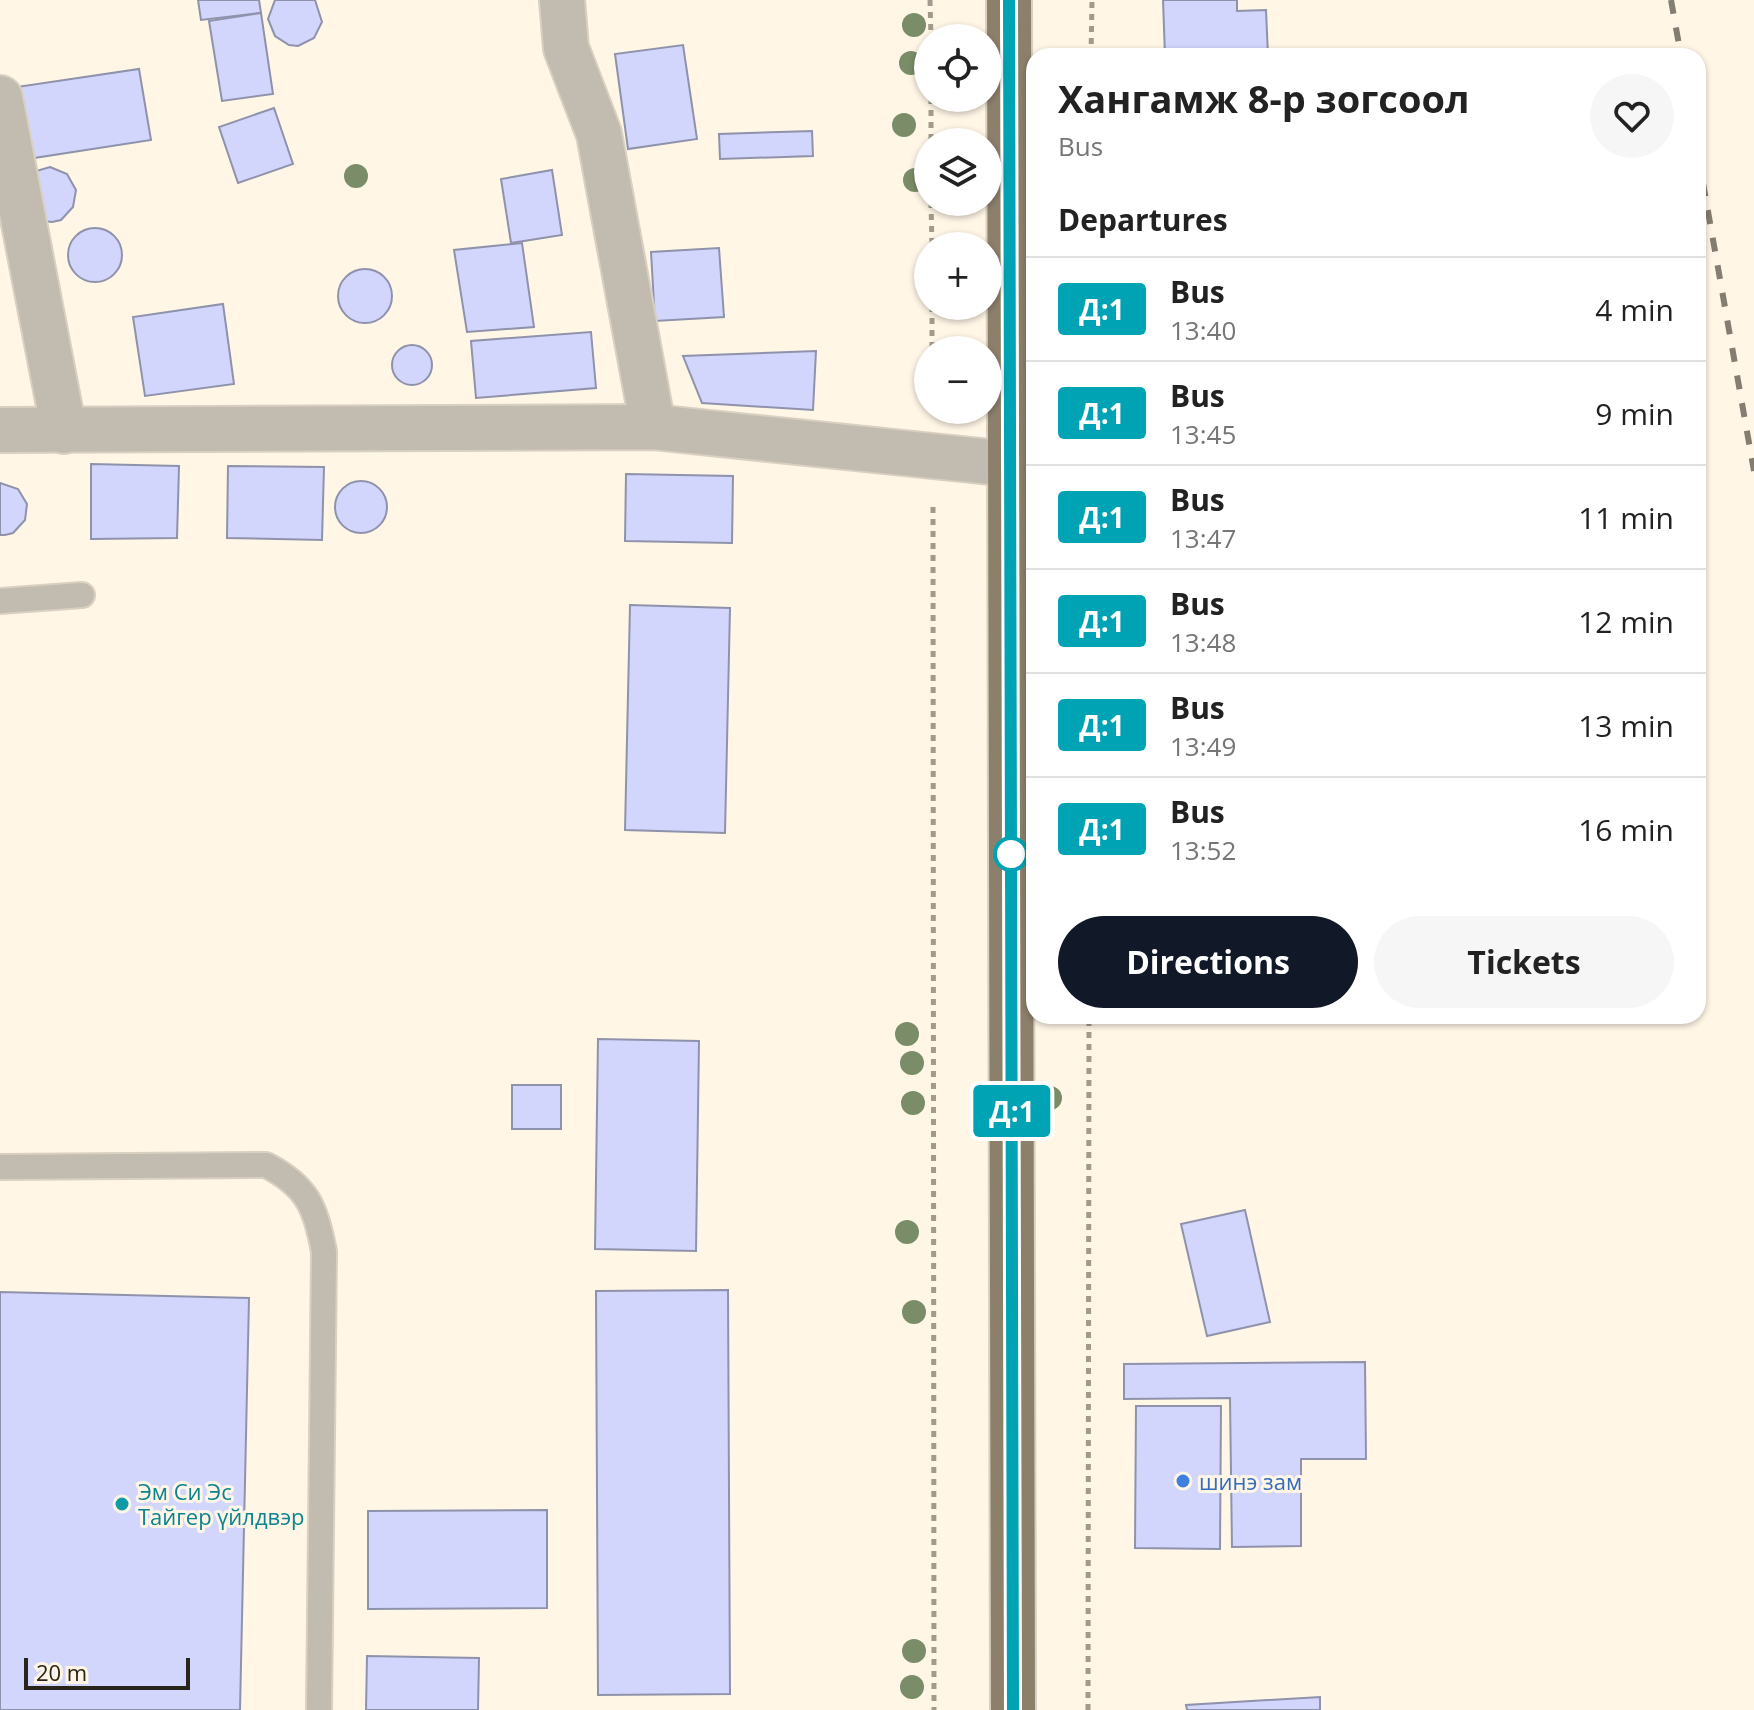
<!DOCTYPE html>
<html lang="en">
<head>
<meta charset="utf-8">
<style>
	body { margin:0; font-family:"Open Sans",sans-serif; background:#f6f6f6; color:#222; height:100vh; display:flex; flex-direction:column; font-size:30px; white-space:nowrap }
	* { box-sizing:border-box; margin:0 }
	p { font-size:26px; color:#767676 }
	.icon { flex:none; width:44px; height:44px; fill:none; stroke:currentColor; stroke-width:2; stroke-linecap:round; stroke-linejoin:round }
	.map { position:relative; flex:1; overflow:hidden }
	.drawer { position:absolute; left:1026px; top:48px; width:680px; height:976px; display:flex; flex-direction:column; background:#fff; border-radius:24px; box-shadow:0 2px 6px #0004 }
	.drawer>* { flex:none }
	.badge { padding:0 16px; border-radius:6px; font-size:28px; line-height:52px }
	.controls { position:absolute; left:914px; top:24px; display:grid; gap:16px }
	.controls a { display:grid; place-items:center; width:88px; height:88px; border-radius:50%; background:#fff; box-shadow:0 2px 6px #0004; font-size:40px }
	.scale { position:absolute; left:24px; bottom:20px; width:166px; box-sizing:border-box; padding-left:8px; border:4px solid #2a251b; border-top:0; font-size:22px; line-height:28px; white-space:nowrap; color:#2a251b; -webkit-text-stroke:6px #fff6e6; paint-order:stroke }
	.map>.badge { position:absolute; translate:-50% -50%; box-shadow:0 0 0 4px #fff }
	h2 { padding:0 32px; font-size:30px; line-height:72px }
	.round { display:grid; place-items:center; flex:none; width:84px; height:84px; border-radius:42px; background:#f6f6f6 }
	.summary { display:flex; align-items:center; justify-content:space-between; height:136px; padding:0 32px }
	h1 { font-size:38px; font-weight:700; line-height:60px }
	.action { display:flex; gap:16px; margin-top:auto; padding:16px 32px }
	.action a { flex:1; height:92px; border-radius:48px; background:#111827; color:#fff; font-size:32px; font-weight:700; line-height:92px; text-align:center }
	.action a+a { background:#f6f6f6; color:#222 }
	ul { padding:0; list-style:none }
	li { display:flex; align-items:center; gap:24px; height:104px; padding:0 32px; border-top:2px solid #e0e0e0 }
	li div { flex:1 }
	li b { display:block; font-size:30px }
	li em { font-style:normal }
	li .badge { min-width:88px; font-weight:700; text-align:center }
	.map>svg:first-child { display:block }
	.building { fill:#d2d6fc; stroke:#8f92ab; stroke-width:2 }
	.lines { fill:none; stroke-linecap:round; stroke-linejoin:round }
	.service-casing { stroke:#d9d0c1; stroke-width:28 }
	.minor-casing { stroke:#d9d0c1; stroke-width:48 }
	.trunk-casing { stroke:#d9d0c1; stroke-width:48 }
	.path { stroke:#a29b8d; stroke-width:5; stroke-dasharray:6 6; stroke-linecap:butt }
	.service { stroke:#c1bbb0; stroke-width:24 }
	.minor { stroke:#c1bbb0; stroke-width:44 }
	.trunk { stroke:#8c806a; stroke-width:44 }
	.rail { stroke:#847d71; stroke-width:6; stroke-dasharray:14 14; stroke-linecap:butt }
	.tree { fill:#7a8d68 }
	.line-casing { stroke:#fff; stroke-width:18 }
	.line { stroke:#00a3b4; stroke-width:12 }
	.stop-dot { fill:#fff; stroke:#00a3b4; stroke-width:4 }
	.shop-dot { fill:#3f7fe0; stroke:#fff6e6; stroke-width:3 }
	.culture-dot { fill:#0f9aa8; stroke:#fff6e6; stroke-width:3 }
	.labels { text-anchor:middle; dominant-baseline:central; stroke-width:6; stroke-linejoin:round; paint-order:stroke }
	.shop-label { font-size:22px; fill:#366cbe; stroke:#fff6e6; text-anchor:start }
	.culture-label { font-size:22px; fill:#0d838f; stroke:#fff6e6; text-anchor:start }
</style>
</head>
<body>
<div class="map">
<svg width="1754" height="1710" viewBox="0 0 1754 1710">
	<rect width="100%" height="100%" fill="#fff6e6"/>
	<g class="building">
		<polygon points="198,0 259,0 261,13 201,20"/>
		<polygon points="275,0 315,0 322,22 314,38 298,46 289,45 275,36 268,19"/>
		<polygon points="1163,0 1237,0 1237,11 1266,10 1268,56 1165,56"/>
		<polygon points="261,13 273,94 222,101 209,21"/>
		<polygon points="683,45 697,139 628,149 615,54"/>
		<polygon points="139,69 151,140 21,160 10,88"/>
		<polygon points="274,108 293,164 238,183 219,127"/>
		<polygon points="812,131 813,156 720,159 719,134"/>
		<polygon points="50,167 67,174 76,190 73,207 61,220 52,222 43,221 33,172"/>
		<polygon points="552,170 562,235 511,243 501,179"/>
		<circle cx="95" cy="255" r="27"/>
		<polygon points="522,243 534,327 467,332 454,250"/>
		<polygon points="719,248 724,317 655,321 651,252"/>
		<circle cx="365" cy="296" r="27"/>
		<polygon points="223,304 234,384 145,396 133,317"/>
		<polygon points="591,332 596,388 476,398 471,341"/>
		<circle cx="412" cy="365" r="20"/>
		<polygon points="816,351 813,410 702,403 683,356"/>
		<polygon points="91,464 179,466 177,538 91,539"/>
		<polygon points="228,466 324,467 322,540 227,538"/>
		<polygon points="626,474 733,476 732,543 625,541"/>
		<circle cx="361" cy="507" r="26"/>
		<polygon points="0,483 18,489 27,504 25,520 13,533 5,535 0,535"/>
		<polygon points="630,605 730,608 725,833 625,830"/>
		<polygon points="598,1039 699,1041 696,1251 595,1249"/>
		<rect x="512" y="1085" width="49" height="44"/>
		<polygon points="1245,1210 1270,1322 1207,1336 1181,1224"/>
		<polygon points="728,1290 730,1694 598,1695 596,1291"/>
		<polygon points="0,1292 249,1298 240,1710 0,1710"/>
		<polygon points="1365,1362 1366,1459 1301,1459 1301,1546 1232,1547 1230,1398 1124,1399 1124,1364"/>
		<polygon points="1136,1406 1221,1406 1220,1549 1135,1548"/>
		<polygon points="547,1510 547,1608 368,1609 368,1511"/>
		<polygon points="367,1656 479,1658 478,1710 366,1710"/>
		<polygon points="1320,1697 1320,1710 1187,1710 1186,1705"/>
	</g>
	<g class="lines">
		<g class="service-casing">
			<g id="service">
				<polyline points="0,601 82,595"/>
				<path d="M 0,1167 L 266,1165 C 307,1186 316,1207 324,1252 L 319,1710"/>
			</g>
		</g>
		<g class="minor-casing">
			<g id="minor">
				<polyline points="562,0 566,48 599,134 653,427"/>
				<polyline points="0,98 64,431"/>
				<polyline points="0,430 653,427 1010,464"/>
			</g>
		</g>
		<g class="trunk-casing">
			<polyline id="trunk" points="1009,0 1013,1710"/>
		</g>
		<g class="path">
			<polyline points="930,0 931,38"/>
			<polyline points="1091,56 1092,0"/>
			<polyline points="931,98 931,142"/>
			<polyline points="931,202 932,246"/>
			<polyline points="932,306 932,350"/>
			<polyline points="933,507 934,1710"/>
			<polyline points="1088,1710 1089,1016"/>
		</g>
		<use href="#service" class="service"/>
		<use href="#minor" class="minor"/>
		<use href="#trunk" class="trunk"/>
		<g class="rail">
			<polyline points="1671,0 1681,56"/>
			<polyline points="1698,155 1754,471"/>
		</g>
	</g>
	<g class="tree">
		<circle cx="914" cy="25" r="12"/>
		<circle cx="911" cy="63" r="12"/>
		<circle cx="904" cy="125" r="12"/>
		<circle cx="356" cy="176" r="12"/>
		<circle cx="915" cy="180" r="12"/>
		<circle cx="907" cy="1034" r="12"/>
		<circle cx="912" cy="1063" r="12"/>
		<circle cx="1050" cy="1098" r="12"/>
		<circle cx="913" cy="1103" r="12"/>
		<circle cx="907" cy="1232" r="12"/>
		<circle cx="914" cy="1312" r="12"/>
		<circle cx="914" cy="1651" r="12"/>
		<circle cx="912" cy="1687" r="12"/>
	</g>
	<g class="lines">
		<g class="line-casing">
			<polyline id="line" points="1009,0 1013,1710"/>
		</g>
		<use href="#line" class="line"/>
	</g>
	<circle class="stop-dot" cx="1011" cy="854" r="16"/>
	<circle class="shop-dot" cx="1183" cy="1481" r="8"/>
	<circle class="culture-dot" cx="122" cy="1504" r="8"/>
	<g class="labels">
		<g class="shop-label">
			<text x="1199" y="1481">шинэ зам</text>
		</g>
		<g class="culture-label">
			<text x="138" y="1491">Эм Си Эс<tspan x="138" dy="25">Тайгер үйлдвэр</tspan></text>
		</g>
	</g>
</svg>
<div class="controls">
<a><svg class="icon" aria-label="locate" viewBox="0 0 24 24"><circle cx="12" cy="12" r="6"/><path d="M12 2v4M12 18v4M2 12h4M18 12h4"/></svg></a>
<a><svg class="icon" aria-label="layers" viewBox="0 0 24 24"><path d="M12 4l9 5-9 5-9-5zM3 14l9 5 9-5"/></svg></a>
<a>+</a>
<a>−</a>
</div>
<div class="scale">20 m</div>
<b class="badge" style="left:1012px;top:1111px;background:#00a3b4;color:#fff">Д:1</b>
<section class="drawer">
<div class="summary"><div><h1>Хангамж 8-р зогсоол</h1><p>Bus</p></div><a class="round"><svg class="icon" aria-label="heart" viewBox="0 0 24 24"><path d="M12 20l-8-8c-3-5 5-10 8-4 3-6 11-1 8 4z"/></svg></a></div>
<h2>Departures</h2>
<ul>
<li><span class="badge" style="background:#00a3b4;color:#fff">Д:1</span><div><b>Bus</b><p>13:40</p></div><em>4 min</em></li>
<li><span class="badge" style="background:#00a3b4;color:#fff">Д:1</span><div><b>Bus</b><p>13:45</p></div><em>9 min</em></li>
<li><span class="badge" style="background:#00a3b4;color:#fff">Д:1</span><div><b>Bus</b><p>13:47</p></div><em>11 min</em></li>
<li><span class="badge" style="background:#00a3b4;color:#fff">Д:1</span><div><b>Bus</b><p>13:48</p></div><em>12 min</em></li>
<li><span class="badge" style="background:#00a3b4;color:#fff">Д:1</span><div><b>Bus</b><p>13:49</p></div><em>13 min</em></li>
<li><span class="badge" style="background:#00a3b4;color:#fff">Д:1</span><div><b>Bus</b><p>13:52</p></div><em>16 min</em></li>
</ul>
<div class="action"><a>Directions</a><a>Tickets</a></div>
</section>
</div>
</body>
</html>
